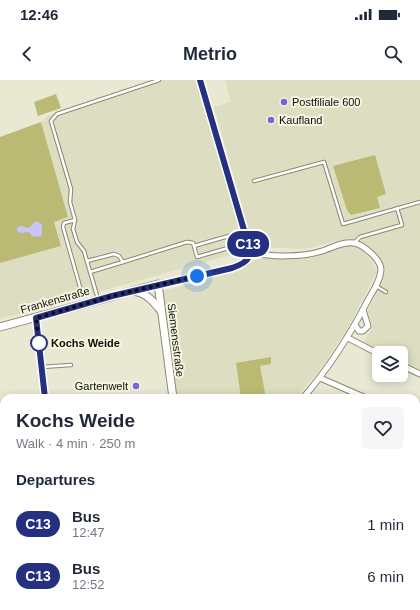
<!DOCTYPE html>
<html lang="en">
<head>
<meta charset="utf-8">
<style>
	body { margin:0; font-family:Helvetica,sans-serif; background:#f6f6f7; color:#1f2937; height:100vh; display:flex; flex-direction:column; font-size:15px; white-space:nowrap }
	* { box-sizing:border-box; margin:0 }
	p { font-size:13px; color:#747a83 }
	.icon { flex:none; width:22px; height:22px; fill:none; stroke:currentColor; stroke-width:2; stroke-linecap:round; stroke-linejoin:round }
	.map { position:relative; flex:1; overflow:hidden }
	.details { position:absolute; left:0px; top:314px; width:420px; height:216px; display:flex; flex-direction:column; background:#fff; border-radius:12px 12px 0 0; box-shadow:0 2px 10px #0003 }
	.details>* { flex:none }
	.badge { padding:0 8px; border-radius:13px; font-size:14px; line-height:26px }
	.fabs { position:absolute; left:372px; top:266px; display:grid; gap:8px }
	.fabs a { display:grid; place-items:center; width:36px; height:36px; border-radius:6px; background:#fff; box-shadow:0 2px 10px #0003; font-size:20px }
	.you { position:absolute; width:20px; height:20px; margin:-10px; border:3px solid #fff; border-radius:50%; background:#1a73e8; box-shadow:0 0 0 6px #1a73e833 }
	.map>.badge { position:absolute; translate:-50% -50%; box-shadow:0 0 0 2px #fff }
	h2 { padding:0 16px; font-size:15px; line-height:36px }
	.round { display:grid; place-items:center; flex:none; width:42px; height:42px; border-radius:6px; background:#f6f6f7 }
	.head { display:flex; align-items:center; justify-content:space-between; height:68px; padding:0 16px }
	h1 { font-size:19px; font-weight:800; line-height:30px }
	ul { padding:0; list-style:none }
	li { display:flex; align-items:center; gap:12px; height:52px; padding:0 16px }
	li div { flex:1 }
	li b { display:block; font-size:15px }
	li em { font-style:normal }
	li .badge { min-width:44px; font-weight:700; text-align:center }
	.status { display:flex; justify-content:space-between; align-items:center; height:28px; padding:0 20px; background:#fff; direction:ltr }
	.status svg { height:11px; fill:currentColor }
	header { display:flex; justify-content:space-between; align-items:center; height:52px; padding:0 16px; background:#fff; font-size:18px; font-weight:800 }
	.map>svg:first-child { display:block }
	.built { fill:#ddddc1 }
	.green { fill:#bbba75 }
	.water { fill:#c9c5f6 }
	.lines { fill:none; stroke-linecap:round; stroke-linejoin:round }
	.lane-casing { stroke:#888875; stroke-width:4.5 }
	.street-casing { stroke:#888875; stroke-width:7 }
	.secondary-casing { stroke:#888875; stroke-width:9 }
	.lane { stroke:#fff; stroke-width:2.5 }
	.street { stroke:#fff; stroke-width:5 }
	.secondary { stroke:#fff; stroke-width:7 }
	.rail { stroke:#5a5a4e; stroke-width:1.5; stroke-dasharray:2 4; stroke-linecap:butt }
	.line-casing { stroke:#fff; stroke-width:9 }
	.line { stroke:#253081; stroke-width:6 }
	.walk { stroke:#0e0e07; stroke-width:4; stroke-dasharray:0 7.2 }
	.poi-dot { fill:#7b62dd; stroke:#f5f5e1; stroke-width:1.5 }
	.stop-dot { fill:#fff; stroke:#253081; stroke-width:2 }
	.labels { text-anchor:middle; dominant-baseline:central; stroke-width:4; stroke-linejoin:round; paint-order:stroke }
	.poi-label { font-size:11px; fill:#0e0e07; stroke:#f5f5e1; text-anchor:start }
	.street-label { font-size:11px; fill:#0e0e07; stroke:#f5f5e1 }
	.stop-label { font-size:11px; font-weight:bold; fill:#0e0e07; stroke:#f5f5e1; text-anchor:start }
</style>
</head>
<body>
<div class="status"><b>12:46</b><svg viewBox="0 0 49 12"><path d="M0 12V9h3v3zM5 12V6h3v6zM10 12V3h3v9zM15 12V0h3v12zM26 1h20v11H26zM47 4h2v5h-2z"/></svg></div>
<header><svg class="icon" aria-label="back" viewBox="0 0 24 24"><path d="M15 5l-7 7 7 7"/></svg>Metrio<svg class="icon" aria-label="search" viewBox="0 0 24 24"><circle cx="10" cy="10" r="6"/><path d="M15 15l6 6"/></svg></header>
<div class="map">
<svg width="420" height="530" viewBox="0 0 420 530">
	<rect width="100%" height="100%" fill="#e8e8d3"/>
	<g class="built">
		<polygon points="157,0 197,0 225,95 224,96 245,171 0,239 0,183 61,166 54,142 68,137 41,42 47,36"/>
		<polygon points="225,0 420,0 420,290 401,280 401,273 386,273 364,262 373,247 367,231 383,202 385,193 384,186 379,178 363,164 349,158 304,169 254,167 214,27 231,22"/>
		<polygon points="351,165 364,172 373,183 377,192 346,251 325,283 296,318 176,318 163,211 240,191 254,180 257,180 260,175 305,176"/>
		<polygon points="416,400 420,403 420,530 259,530 264,526 416,526"/>
	</g>
	<g class="green">
		<polygon points="56,14 61,28 38,36 34,22"/>
		<polygon points="41,42 68,137 54,142 61,166 0,183 0,57"/>
		<polygon points="375,75 386,114 377,117 380,128 351,135 347,130 333,86"/>
		<polygon points="271,277 271,284 260,286 266,318 241,318 236,283"/>
	</g>
	<polygon class="water" points="36,141 42,144 42,155 38,157 32,156 29,152 20,153 17,151 17,148 20,146 29,148"/>
	<g class="lines">
		<g class="lane-casing">
			<g id="lane">
				<polyline points="254,101 324,82 343,144 420,122"/>
				<polyline points="75,140 64,143 63,147 82,214"/>
				<polyline points="354,163 360,157 402,145 397,128"/>
				<polyline points="87,181 114,174 119,176 123,182 90,192"/>
				<polyline points="123,182 187,162 193,163 194,166 232,155 235,166 197,177 194,166"/>
				<polyline points="376,206 386,212"/>
				<polyline points="98,219 84,171 77,162 73,149 75,140 70,122 71,109 51,41 57,34 159,0"/>
				<polyline points="42,287 71,285"/>
			</g>
		</g>
		<g class="street-casing">
			<g id="street">
				<path d="M 250,171 C 268,178 304,177 322,171 C 332,168 343,161 354,163 C 364,165 380,179 381,189 C 381,200 373,211 368,220 C 350,255 329,288 303,318"/>
				<path d="M 158,204 C 173,201 237,191 246,182 C 249,179 250,175 250,171 L 200,0"/>
				<polyline points="36,238 45,318"/>
				<polyline points="355,245 359,251 363,251 368,246 363,230"/>
				<polyline points="348,258 379,274"/>
				<polyline points="401,285 420,294"/>
				<polyline points="320,298 366,318"/>
				<polyline points="0,410 3,410 4,419"/>
				<polyline points="0,427 4,426"/>
				<polyline points="0,472 4,471"/>
				<polyline points="92,526 93,530"/>
				<polyline points="25,530 30,526"/>
			</g>
		</g>
		<g class="secondary-casing">
			<g id="secondary">
				<path d="M 133,211 C 147,213 153,221 161,231"/>
				<polyline points="0,247 158,204 173,318"/>
				<polyline points="416,346 420,341"/>
				<polyline points="214,526 216,530"/>
				<polyline points="250,530 255,526"/>
			</g>
		</g>
		<use href="#lane" class="lane"/>
		<use href="#street" class="street"/>
		<use href="#secondary" class="secondary"/>
		<g class="rail">
			<polyline points="416,488 420,480"/>
			<polyline points="392,530 395,526"/>
		</g>
	</g>
	<g class="lines">
		<g class="line-casing">
			<path id="line" d="M 45,318 L 36,238 L 112,216 L 232,188 C 252,181 252,176 246,157 L 200,0"/>
		</g>
		<use href="#line" class="line"/>
		<polyline class="walk" points="39,263 36,238 112,216 197,196"/>
	</g>
	<g class="poi-dot">
		<circle cx="284" cy="22" r="4"/>
		<circle cx="271" cy="40" r="4"/>
		<circle cx="136" cy="306" r="4"/>
	</g>
	<circle class="stop-dot" cx="39" cy="263" r="8"/>
	<g class="labels">
		<g class="poi-label">
			<text x="292" y="22">Postfiliale 600</text>
			<text x="279" y="40">Kaufland</text>
			<text x="128" y="306" text-anchor="end">Gartenwelt</text>
		</g>
		<g class="street-label">
			<text transform="translate(55 220) rotate(-16)">Frankenstraße</text>
			<text transform="translate(176 260) rotate(83)">Siemensstraße</text>
		</g>
		<g class="stop-label">
			<text x="51" y="263">Kochs Weide</text>
		</g>
	</g>
</svg>
<div class="fabs">
<a><svg class="icon" aria-label="layers" viewBox="0 0 24 24"><path d="M12 4l9 5-9 5-9-5zM3 14l9 5 9-5"/></svg></a>
</div>
<div class="you" style="left:197px;top:196px"></div>
<b class="badge" style="left:248px;top:164px;background:#253081;color:#fff">C13</b>
<section class="details">
<div class="head"><div><h1>Kochs Weide</h1><p>Walk · 4 min · 250 m</p></div><a class="round"><svg class="icon" aria-label="heart" viewBox="0 0 24 24"><path d="M12 20l-8-8c-3-5 5-10 8-4 3-6 11-1 8 4z"/></svg></a></div>
<h2>Departures</h2>
<ul>
<li><span class="badge" style="background:#253081;color:#fff">C13</span><div><b>Bus</b><p>12:47</p></div><em>1 min</em></li>
<li><span class="badge" style="background:#253081;color:#fff">C13</span><div><b>Bus</b><p>12:52</p></div><em>6 min</em></li>
</ul>
</section>
</div>
</body>
</html>
